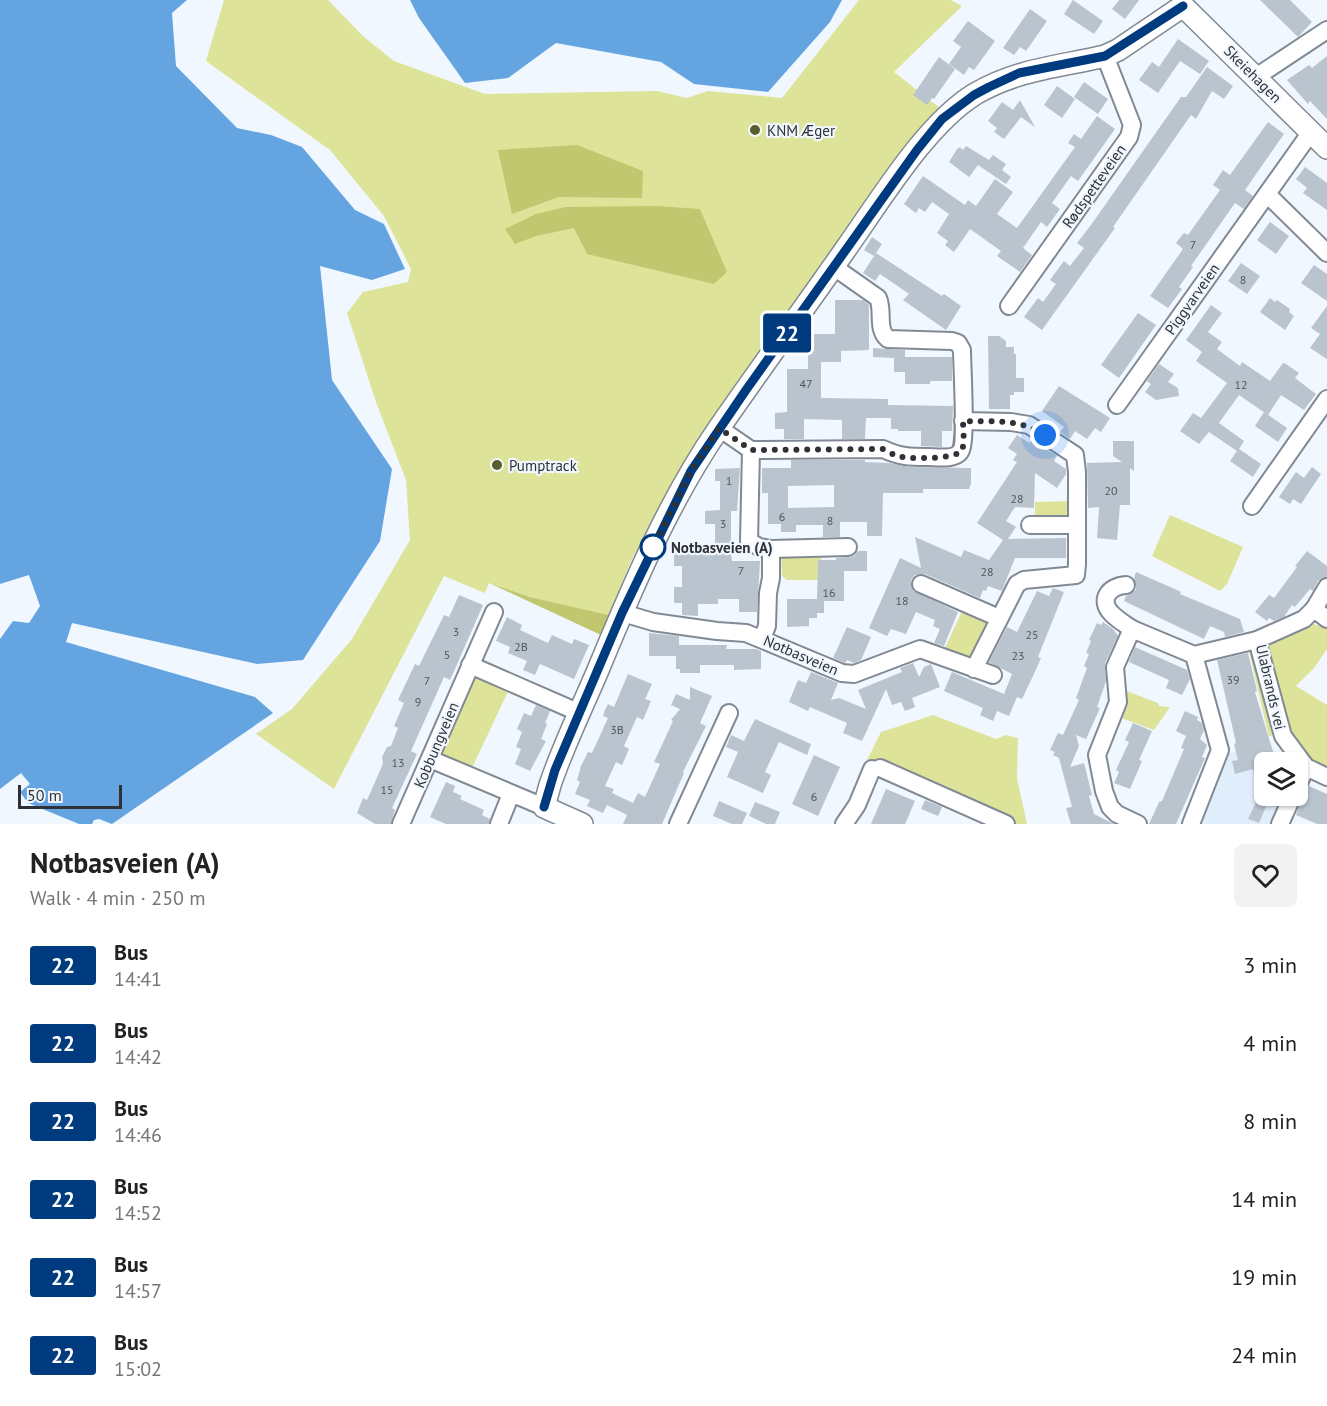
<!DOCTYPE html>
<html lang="en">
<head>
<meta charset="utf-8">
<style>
	body { margin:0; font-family:"PT Sans",sans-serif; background:#f2f2f2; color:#222; height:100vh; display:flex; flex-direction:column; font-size:22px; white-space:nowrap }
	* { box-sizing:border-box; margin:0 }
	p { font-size:20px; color:#767676 }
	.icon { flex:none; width:33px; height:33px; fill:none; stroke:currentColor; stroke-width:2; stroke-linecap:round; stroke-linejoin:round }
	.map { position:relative; height:824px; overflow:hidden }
	.details { display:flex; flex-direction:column; background:#fff; flex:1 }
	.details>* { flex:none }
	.badge { padding:0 12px; border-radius:4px; font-size:21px; line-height:39px }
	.fabs { position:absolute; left:1254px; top:752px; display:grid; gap:12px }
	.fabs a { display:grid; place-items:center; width:54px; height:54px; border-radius:9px; background:#fff; box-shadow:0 2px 4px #0004; font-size:30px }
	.scale { position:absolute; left:18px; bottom:15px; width:104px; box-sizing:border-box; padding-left:6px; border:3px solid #2e3236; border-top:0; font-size:16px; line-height:21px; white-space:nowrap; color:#2e3236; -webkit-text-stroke:4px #f1f7fe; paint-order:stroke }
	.you { position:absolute; width:30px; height:30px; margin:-15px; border:4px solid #fff; border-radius:50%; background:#1a73e8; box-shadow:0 0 0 9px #1a73e833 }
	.map>.badge { position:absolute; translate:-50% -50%; box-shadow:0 0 0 3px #fff }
	.round { display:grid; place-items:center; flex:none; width:63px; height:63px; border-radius:9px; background:#f2f2f2 }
	.headline { display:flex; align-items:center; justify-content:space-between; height:102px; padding:0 30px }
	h1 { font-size:28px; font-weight:800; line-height:45px }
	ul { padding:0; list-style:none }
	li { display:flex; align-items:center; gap:18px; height:78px; padding:0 30px }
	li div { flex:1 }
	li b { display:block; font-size:22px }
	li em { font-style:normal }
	li .badge { min-width:66px; font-weight:700; text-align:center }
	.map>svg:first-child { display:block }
	.built { fill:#e0edfa }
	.green { fill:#dde398 }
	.forest { fill:#c0c76f }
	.water { fill:#63a4e1 }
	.building { fill:#bac4ce; fill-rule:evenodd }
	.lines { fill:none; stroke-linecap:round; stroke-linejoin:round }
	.minor-casing { stroke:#818a94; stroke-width:20 }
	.tertiary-casing { stroke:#818a94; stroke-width:24 }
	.minor { stroke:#fff; stroke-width:16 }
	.tertiary { stroke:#fff; stroke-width:21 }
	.line-casing { stroke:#fff; stroke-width:14 }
	.line { stroke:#003b80; stroke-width:9 }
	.walk { stroke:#2e3236; stroke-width:6; stroke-dasharray:0 10.8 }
	.poi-dot { fill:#5a5e2b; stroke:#f1f7fe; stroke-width:2 }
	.stop-dot { fill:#fff; stroke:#003b80; stroke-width:3 }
	.labels { text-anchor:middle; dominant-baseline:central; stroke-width:4.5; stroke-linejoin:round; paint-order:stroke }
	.number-label { font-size:12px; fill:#51565c }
	.street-label { font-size:15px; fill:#2e3236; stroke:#f1f7fe }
	.poi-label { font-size:15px; fill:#2e3236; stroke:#f1f7fe; text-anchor:start }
	.stop-label { font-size:15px; font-weight:bold; fill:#2e3236; stroke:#f1f7fe; text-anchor:start }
</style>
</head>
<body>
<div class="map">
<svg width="1327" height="824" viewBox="0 0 1327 824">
	<rect width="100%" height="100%" fill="#f1f7fe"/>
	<polygon class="built" points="1272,746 1278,762 1264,762 1264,795 1288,795 1276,824 1195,824 1224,754"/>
	<g class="green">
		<polygon points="224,0 328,0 364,37 394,61 485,94 657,91 687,98 708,91 782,98 859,0 951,0 962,6 894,72 940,108 928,118 855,217 851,220 830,259 654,518 630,563 609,615 530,597 489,583 485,593 444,576 334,789 256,734 292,709 352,639 410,540 406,480 377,405 347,313 363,292 408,282 411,269 384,216 330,150 206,61"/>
		<polygon points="1071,501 1069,521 1035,522 1035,502"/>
		<polygon points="1170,515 1243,547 1227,584 1220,591 1152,556"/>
		<polygon points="821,550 822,580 787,580 782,576 781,553"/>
		<polygon points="964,607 988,622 988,625 972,659 968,661 944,650"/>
		<polygon points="1306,621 1327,629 1327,649 1314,668 1296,686 1327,705 1327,770 1308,760 1294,744 1266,645"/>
		<polygon points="1251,646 1274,734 1269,737 1248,647"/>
		<polygon points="471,666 511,685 472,768 439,752"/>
		<polygon points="1124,690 1158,703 1159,706 1170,707 1154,730 1121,718"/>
		<polygon points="933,715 996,739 1006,735 1018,738 1017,779 1027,824 1014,824 867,760 881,732"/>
	</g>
	<g class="forest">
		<polygon points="577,145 643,171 642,198 559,197 512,214 498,150"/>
		<polygon points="657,206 700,209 727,272 714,284 587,254 574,228 536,236 515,244 505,229 536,214 566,207"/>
		<polygon points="489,583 530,597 609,615 601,635"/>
	</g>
	<g class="water">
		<polygon points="0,0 187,0 172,13 176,66 237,128 271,135 302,147 355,210 384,224 405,269 372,280 320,266 332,380 392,469 380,541 303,660 257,664 72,623 66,642 255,697 273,713 112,824 99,819 94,820 92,824 79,824 28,803 20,792 30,784 21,773 0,789 0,639 13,621 29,623 40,606 29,575 0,584"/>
		<polygon points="410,0 842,0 830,22 768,92 694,84 661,62 556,43 508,78 465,83 419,18"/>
	</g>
	<g class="building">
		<polygon points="1073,0 1103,21 1094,34 1064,14"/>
		<polygon points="1119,0 1139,0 1125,19 1112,9"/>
		<polygon points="1260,0 1290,0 1312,22 1298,37"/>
		<polygon points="1030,9 1047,21 1026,51 1020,47 1014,55 1003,48"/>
		<polygon points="968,21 995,41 974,70 969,67 964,75 949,64 961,47 953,41"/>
		<polygon points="1178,39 1209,61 1200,74 1180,61 1158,93 1139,80 1152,62 1159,67"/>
		<polygon points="1327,56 1327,119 1310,101 1308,104 1287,80 1309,65 1312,68"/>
		<polygon points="939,57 955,69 934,99 932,98 927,105 913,95"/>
		<polygon points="1207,67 1233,86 1224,99 1212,91 1196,119 1191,115 1113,227 1115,228 1042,330 1024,317 1038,298 1043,302 1056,284 1050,280 1064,261 1070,266 1084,248 1077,243 1091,225 1181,97 1186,97"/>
		<polygon points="1084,82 1108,99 1098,114 1074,97"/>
		<polygon points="1057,86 1075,99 1062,118 1044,105"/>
		<polygon points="1020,100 1035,127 1021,117 1004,139 994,132 997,128 988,121 1002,102 1013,110"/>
		<polygon points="1097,116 1115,129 1078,181 1071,176 1052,203 1060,209 1047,227 1041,222 1023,248 1032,255 1020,272 997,256 1001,251 970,229 954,252 945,245 948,241 937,233 949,214 932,202 925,212 919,208 916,213 904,204 923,176 965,205 968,200 976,206 995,179 1013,192 997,214 1017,228 1075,147 1068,143 1074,134 1081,139"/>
		<polygon points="1268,122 1284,134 1245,190 1253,196 1244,209 1235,203 1191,266 1193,267 1179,287 1182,289 1168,308 1150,296 1183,249 1176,243 1184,233 1188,235 1220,190 1213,185 1223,170 1230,175"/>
		<polygon points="966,146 989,160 993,155 1006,164 1002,170 1011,177 1006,184 978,165 969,177 949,162 957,149 960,147 963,150"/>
		<polygon points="1305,167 1327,183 1327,210 1303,193 1307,188 1296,179"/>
		<polygon points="1270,222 1289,236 1276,254 1257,240"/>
		<polygon points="872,237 882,244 874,256 864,250"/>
		<polygon points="876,253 942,296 944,294 961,306 946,330 903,300 909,294 902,289 880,274 875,281 863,273"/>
		<polygon points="1241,263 1260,276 1247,294 1228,281"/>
		<polygon points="1314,265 1327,274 1327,301 1301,283"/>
		<polygon points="1270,298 1275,302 1277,300 1290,309 1289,312 1294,316 1285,330 1260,312"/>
		<polygon points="835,300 863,300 869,305 869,350 841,351 841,362 821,362 821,398 888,399 888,405 953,406 952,431 942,431 942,447 921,446 921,431 898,431 898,429 891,429 891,418 866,418 865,439 842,439 842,420 804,419 804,439 784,439 784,429 775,429 775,413 787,412 787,369 808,369 808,334 835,334"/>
		<polygon points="1211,305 1222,313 1208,332 1222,342 1217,349 1240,366 1242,362 1270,381 1283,363 1286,364 1299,373 1295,378 1316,394 1304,410 1281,395 1268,415 1239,395 1219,423 1244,441 1239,449 1261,464 1253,477 1230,461 1237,451 1209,432 1199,444 1180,431 1193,413 1201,418 1227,383 1196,361 1202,352 1186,340"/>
		<polygon points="1327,306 1327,359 1310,348 1320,334 1311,328"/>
		<polygon points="1138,313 1156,325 1119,378 1101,365"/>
		<polygon points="988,336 999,336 1006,341 1006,347 1014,347 1014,354 1016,354 1016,378 1024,378 1024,392 1014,392 1014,395 1010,395 1010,409 989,409"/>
		<polygon points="873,348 905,350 905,357 952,357 952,381 930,381 930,384 905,384 905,372 894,372 894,358 873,357"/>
		<polygon points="1159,364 1174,374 1168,382 1178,388 1179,396 1156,400 1145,392 1151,384 1147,381"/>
		<polygon points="1059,386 1110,418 1101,432 1095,428 1087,439 1075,431 1070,439 1060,432 1064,427 1042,411"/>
		<polygon points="1264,412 1287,428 1278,442 1255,426"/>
		<polygon points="1017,435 1029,443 1032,440 1057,456 1054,461 1066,469 1066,474 1057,488 1035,473 1034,508 1015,507 1006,521 1016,527 1008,539 1066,538 1066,558 1015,558 1002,591 988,586 986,591 983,590 980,598 925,574 915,575 911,580 913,591 958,612 944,646 934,643 940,629 933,626 935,620 916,612 906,634 891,629 887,636 869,628 900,558 921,568 915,537 961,557 964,550 989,560 1003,540 977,523 1017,462 1013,460 1017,454 1008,448"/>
		<polygon points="1113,441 1134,441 1134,471 1130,468 1130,505 1120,505 1117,540 1097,538 1099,507 1088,508 1087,463 1122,462 1113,456"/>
		<path d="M 791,460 L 865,460 L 865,462 L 889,463 L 909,467 L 971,468 L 971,484 L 969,489 L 923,489 L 923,493 L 883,493 L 882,536 L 867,536 L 867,522 L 840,522 L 840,537 L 823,537 L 823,525 L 796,525 L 796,532 L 781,532 L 781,524 L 768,524 L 768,493 L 762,493 L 762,468 L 791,468 ZM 834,485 L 834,507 L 788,508 L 788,486 Z"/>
		<polygon points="1312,467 1321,474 1301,504 1293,499 1290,504 1279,497 1296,472 1304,478"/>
		<polygon points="740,468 737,511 731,511 731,554 732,561 760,561 757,612 739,612 739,599 718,599 718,604 698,604 698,616 682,615 682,603 674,603 674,587 682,587 682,566 674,566 674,546 715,545 715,524 705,524 705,511 720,510 720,481 715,481 715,469"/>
		<polygon points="858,551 867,551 867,571 844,571 844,601 824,601 824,613 817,613 817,618 809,618 809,626 787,627 787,599 817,599 818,560 836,560 836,558 849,557 854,556"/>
		<polygon points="1307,551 1327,566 1327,577 1318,581 1313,591 1310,589 1295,607 1292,605 1284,617 1274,621 1269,618 1267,621 1255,612 1269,595 1274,598 1297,567 1295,566"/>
		<polygon points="1136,572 1177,590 1181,592 1180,594 1240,619 1244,632 1225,637 1224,632 1210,626 1204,639 1124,601 1126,596 1132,593 1136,589 1136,584 1134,578"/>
		<polygon points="1053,588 1064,592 1038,657 1041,658 1033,676 1022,699 1017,697 1009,716 997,711 993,721 980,715 983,708 944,691 952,672 1004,694 1012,674 989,662 1007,627 1017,632 1037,591 1049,596"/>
		<polygon points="459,595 483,605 455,669 450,680 444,677 411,751 417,754 392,808 395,810 391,824 375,824 357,813 363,798 367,800 383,764 382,757 387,747 391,746 398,728 394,726 404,703 398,700 415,664 419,666 444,615 449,617"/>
		<polygon points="507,617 522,625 520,630 548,643 552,635 572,644 574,639 589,645 574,679 540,664 535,675 523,670 527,661 508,653 510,647 496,641"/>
		<polygon points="1103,622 1113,629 1118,636 1105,663 1106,681 1097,707 1100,708 1086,739 1076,735 1079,746 1070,767 1084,763 1092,795 1089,796 1094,814 1114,824 1071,824 1066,808 1072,807 1059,758 1053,755 1055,752 1050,750 1058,733 1063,735 1079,700 1076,698 1087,668 1084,666 1089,654 1086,653 1091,641 1089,640 1097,623 1101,625"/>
		<polygon points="847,627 871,637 861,660 854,663 847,660 845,663 833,658"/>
		<polygon points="649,633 679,636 679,645 727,645 726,649 756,649 761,651 761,669 734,670 734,665 700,665 700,673 680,673 680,669 676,669 676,656 649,656"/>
		<polygon points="1135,647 1187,670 1190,679 1182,695 1166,688 1169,680 1129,662"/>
		<polygon points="1248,653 1257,691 1255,692 1276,762 1264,762 1264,795 1281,795 1277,806 1268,802 1259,823 1248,819 1258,798 1252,795 1260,795 1253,769 1235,774 1232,761 1238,760 1234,744 1236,743 1217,660"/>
		<polygon points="913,663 919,677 924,667 931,664 940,687 912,698 915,707 905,711 901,702 892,705 886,689 862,741 843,733 847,723 810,707 808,711 789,702 798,680 806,683 811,672 838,683 831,700 839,698 866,709 858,690 902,672 900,668"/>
		<polygon points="628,674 652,684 645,699 651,701 643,720 637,717 624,746 629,749 622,765 616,762 605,786 614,789 612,793 633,803 638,793 645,797 660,764 654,762 673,721 671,720 680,709 671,705 676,694 690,700 690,687 712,696 700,723 706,726 683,772 684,773 662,824 623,824 627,815 607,805 603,813 587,806 590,800 575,794 580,782 577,780 581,766 588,752 592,753 608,718 603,716 605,710 608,704 614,707"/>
		<polygon points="536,705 550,711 545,723 547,724 541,739 546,741 530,771 515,764 521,749 516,747 522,732 517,729 524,713 531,716"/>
		<polygon points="1185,711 1198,717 1197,720 1202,723 1204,730 1200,739 1207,745 1202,757 1205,758 1176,824 1149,824 1159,802 1162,801 1184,749 1181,748 1186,736 1176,731"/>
		<polygon points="755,719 811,744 807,755 779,742 765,772 771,775 763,793 727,777 738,752 726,747 731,735 744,741"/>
		<polygon points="1133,723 1152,731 1139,760 1142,761 1130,789 1114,783 1119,772 1116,770 1129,742 1125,740"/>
		<polygon points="814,755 840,767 818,816 792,804"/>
		<polygon points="446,782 455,786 453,792 462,796 460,799 484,810 482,815 490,819 489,824 446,824 430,817"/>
		<polygon points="1309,786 1327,794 1327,824 1317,824 1296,815 1303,794"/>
		<polygon points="886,789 915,801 905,824 871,824"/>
		<polygon points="925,800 942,807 938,816 921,809"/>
		<polygon points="719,801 747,813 742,824 732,824 713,816"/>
		<polygon points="755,802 780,812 775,824 766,824 749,816"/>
	</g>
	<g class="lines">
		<g class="minor-casing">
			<g id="minor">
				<polyline points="1256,77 1327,30"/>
				<polyline points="1267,194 1327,253"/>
				<polyline points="1009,306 1129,137 1132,125 1105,56"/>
				<polyline points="1117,405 1311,132"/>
				<polyline points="963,421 1011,422 1029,425 1075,455 1077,472 1077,564 1076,575 1024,580 1017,584 974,669"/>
				<path d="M 719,428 L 751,450 L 883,449 C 900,457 910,457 928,457 C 937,457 954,460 960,452 C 967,445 962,365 962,350 L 958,343 L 952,341 L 888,339 C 876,329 884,311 878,298 L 834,267"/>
				<polyline points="751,450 749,541 759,547 771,549 771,578 768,593 767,626 762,639"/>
				<polyline points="1252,506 1327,399"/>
				<polyline points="1030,525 1076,525"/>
				<polyline points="771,549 848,547"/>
				<polyline points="921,584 999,618"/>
				<path d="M 1126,585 C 1109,586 1098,600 1112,614 C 1118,620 1125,624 1132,629"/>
				<polyline points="1314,609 1327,587"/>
				<polyline points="623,613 653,622 717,631 746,633 842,673 854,674 920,649 993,675"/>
				<polyline points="1257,640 1283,736 1306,767 1327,777"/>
				<polyline points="470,665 580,713"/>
				<polyline points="430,759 544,807"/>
				<polyline points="880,768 1006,824"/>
				<polyline points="1298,785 1306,767"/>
				<polyline points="401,824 494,612"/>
				<polyline points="499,824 511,794"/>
				<polyline points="678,824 729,713"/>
				<polyline points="844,824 857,805 872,769"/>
				<polyline points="1138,824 1117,814 1110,807 1104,791 1097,755 1118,702 1115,667 1132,629 1194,655 1257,640 1304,619 1314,609 1327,619"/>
				<polyline points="1191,824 1220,750 1194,655"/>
				<polyline points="1280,824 1293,795"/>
			</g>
		</g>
		<g class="tertiary-casing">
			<path id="tertiary" d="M 582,824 L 544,807 L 550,785 C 563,746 582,708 598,670 C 632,588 668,502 719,428 C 760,369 803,310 845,250 C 880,201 925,125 975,94 C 1018,69 1058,67 1105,56 L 1118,50 L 1183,6 L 1327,148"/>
		</g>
		<use href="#minor" class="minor"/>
		<use href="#tertiary" class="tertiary"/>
	</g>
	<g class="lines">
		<g class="line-casing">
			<polyline id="line" points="544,807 555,770 622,613 691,471 746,390 917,150 942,119 974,95 989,87 1019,73 1105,56 1183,6"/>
		</g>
		<use href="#line" class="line"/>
		<path class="walk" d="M 653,547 L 652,550 L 691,471 L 719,428 L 751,450 L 883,449 C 887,451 892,454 896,456 C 907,459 956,460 962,450 C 965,442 963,429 963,421 C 995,422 1017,418 1045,435"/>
	</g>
	<g class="poi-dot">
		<circle cx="755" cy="130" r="6"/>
		<circle cx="497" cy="465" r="6"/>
	</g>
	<circle class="stop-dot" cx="653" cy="547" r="12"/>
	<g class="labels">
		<g class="number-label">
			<text x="1193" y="244">7</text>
			<text x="1243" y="279">8</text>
			<text x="806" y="383">47</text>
			<text x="1241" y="384">12</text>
			<text x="729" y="480">1</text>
			<text x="1111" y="490">20</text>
			<text x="1017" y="498">28</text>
			<text x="782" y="516">6</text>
			<text x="830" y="520">8</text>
			<text x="723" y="523">3</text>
			<text x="741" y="570">7</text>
			<text x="987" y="571">28</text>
			<text x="829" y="592">16</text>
			<text x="902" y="600">18</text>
			<text x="456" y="631">3</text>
			<text x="1032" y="634">25</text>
			<text x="521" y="646">2B</text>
			<text x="447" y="654">5</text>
			<text x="1018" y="655">23</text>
			<text x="1233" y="679">39</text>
			<text x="427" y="680">7</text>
			<text x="418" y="701">9</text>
			<text x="617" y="729">3B</text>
			<text x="398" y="762">13</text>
			<text x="387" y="789">15</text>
			<text x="814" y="796">6</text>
		</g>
		<g class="street-label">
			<text transform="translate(1253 74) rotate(45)">Skeiehagen</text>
			<text transform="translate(1094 186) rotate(-55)">Rødspetteveien</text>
			<text transform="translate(1192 299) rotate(-55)">Piggvarveien</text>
			<text transform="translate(801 655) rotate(23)">Notbasveien</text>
			<text transform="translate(1271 687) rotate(77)">Ulabrands vei</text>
			<text transform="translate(436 745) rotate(-67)">Kobbungveien</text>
		</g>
		<g class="poi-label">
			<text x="767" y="130">KNM Æger</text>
			<text x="509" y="465">Pumptrack</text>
		</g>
		<g class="stop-label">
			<text x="671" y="547">Notbasveien (A)</text>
		</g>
	</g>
</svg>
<div class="fabs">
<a><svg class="icon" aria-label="layers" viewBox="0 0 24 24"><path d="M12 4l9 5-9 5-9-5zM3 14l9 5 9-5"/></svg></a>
</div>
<div class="scale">50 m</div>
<div class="you" style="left:1045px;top:435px"></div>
<b class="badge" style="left:787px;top:333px;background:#003b80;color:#fff">22</b>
</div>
<section class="details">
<div class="headline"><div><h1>Notbasveien (A)</h1><p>Walk · 4 min · 250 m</p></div><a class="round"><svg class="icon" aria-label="heart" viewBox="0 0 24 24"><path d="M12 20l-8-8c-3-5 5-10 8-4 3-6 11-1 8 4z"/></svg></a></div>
<ul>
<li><span class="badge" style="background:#003b80;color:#fff">22</span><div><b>Bus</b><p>14:41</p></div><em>3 min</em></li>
<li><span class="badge" style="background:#003b80;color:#fff">22</span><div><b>Bus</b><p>14:42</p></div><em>4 min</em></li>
<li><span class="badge" style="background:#003b80;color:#fff">22</span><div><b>Bus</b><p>14:46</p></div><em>8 min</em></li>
<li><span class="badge" style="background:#003b80;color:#fff">22</span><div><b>Bus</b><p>14:52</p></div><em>14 min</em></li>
<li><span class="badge" style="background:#003b80;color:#fff">22</span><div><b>Bus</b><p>14:57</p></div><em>19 min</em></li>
<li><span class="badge" style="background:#003b80;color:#fff">22</span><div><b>Bus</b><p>15:02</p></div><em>24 min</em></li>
</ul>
</section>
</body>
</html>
